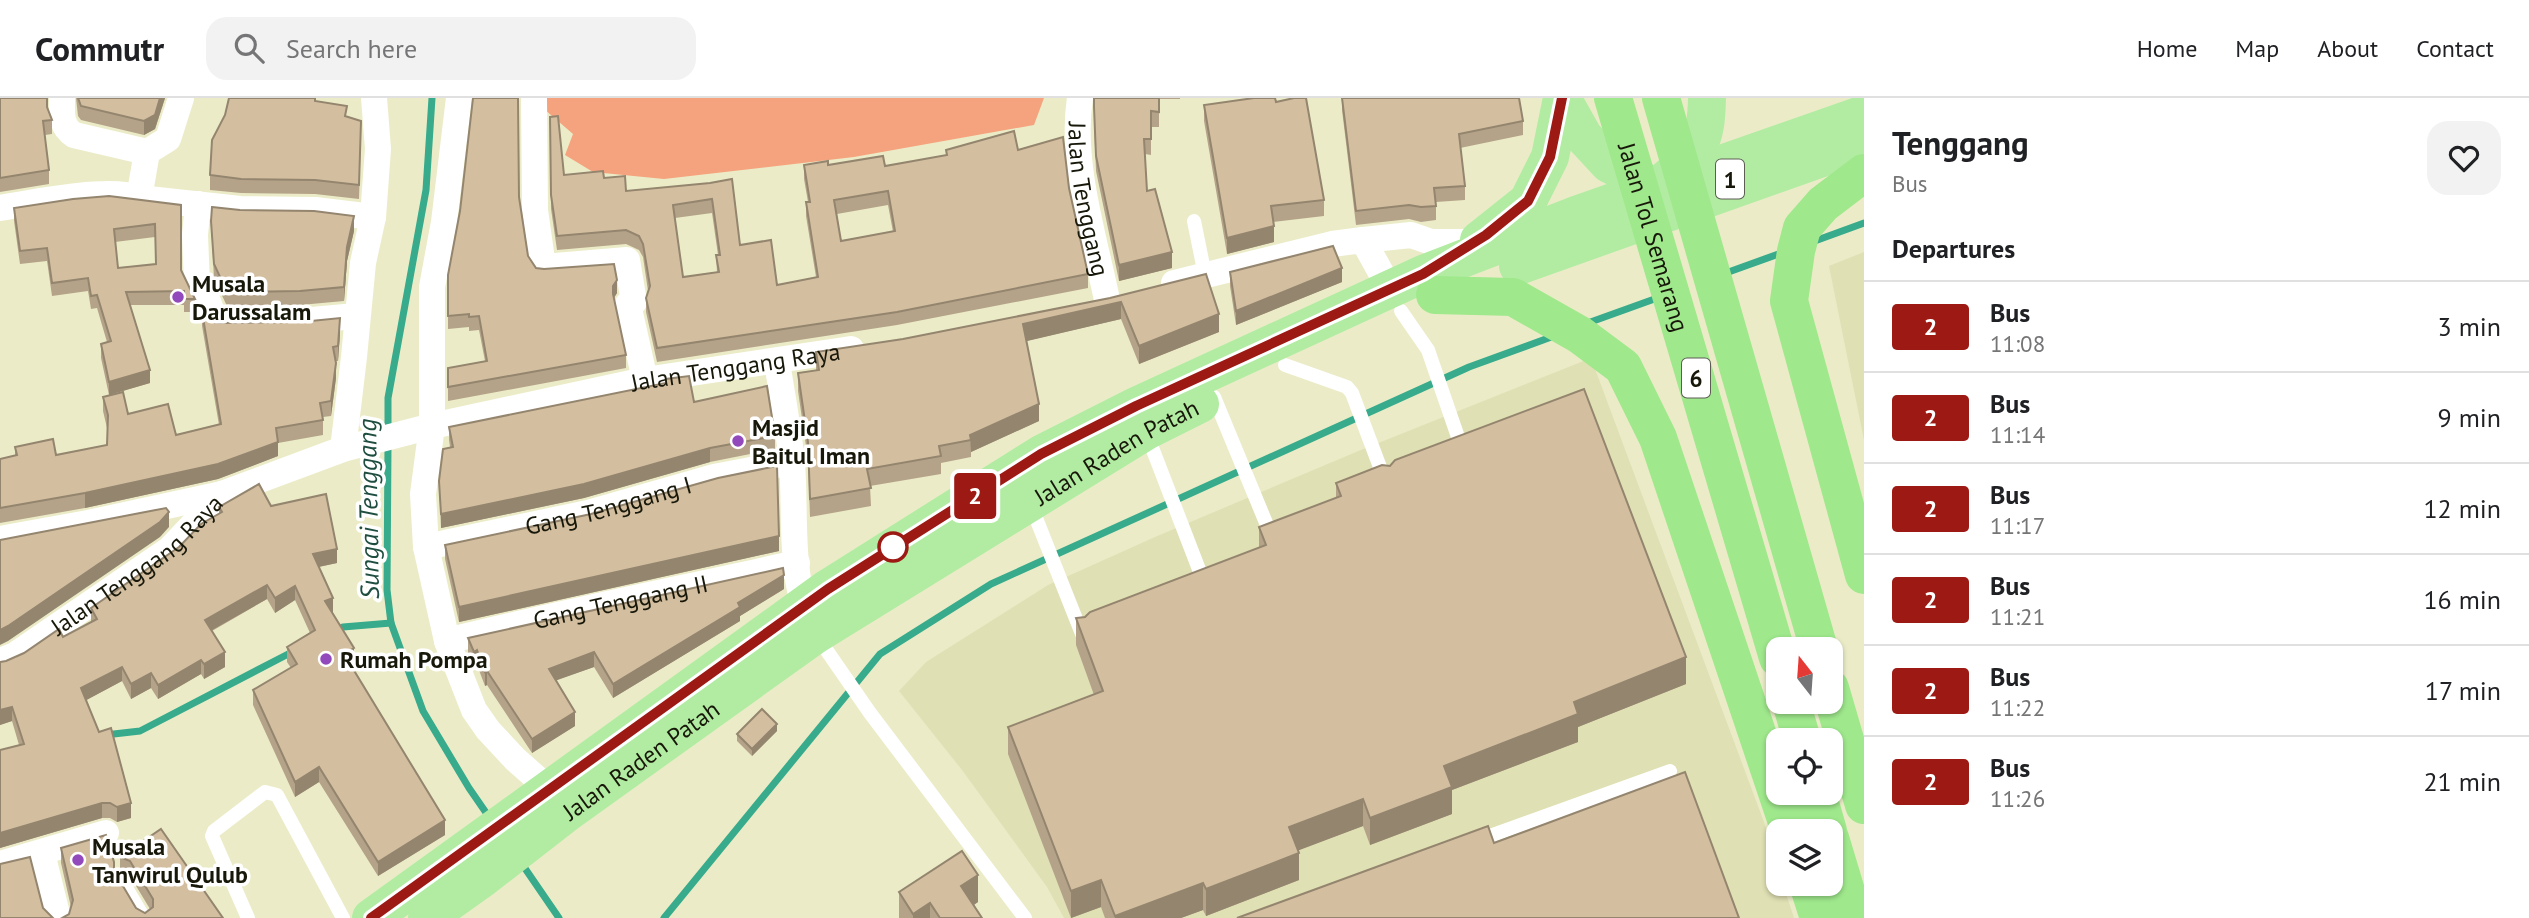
<!DOCTYPE html>
<html lang="en">
<head>
<meta charset="utf-8">
<style>
	body { margin:0; font-family:"PT Sans",sans-serif; background:#f2f2f2; color:#202124; height:100vh; display:flex; flex-direction:column; font-size:26px; white-space:nowrap }
	* { box-sizing:border-box; margin:0 }
	p { font-size:23px; color:#757577 }
	.icon { flex:none; width:38px; height:38px; fill:none; stroke:currentColor; stroke-width:2; stroke-linecap:round; stroke-linejoin:round }
	.map { position:relative; flex:1; overflow:hidden }
	.drawer { display:flex; flex-direction:column; background:#fff; width:665px }
	.drawer>* { flex:none }
	.badge { padding:0 14px; border-radius:5px; font-size:24px; line-height:46px }
	.needle { width:46px; rotate:343deg }
	.controls { position:absolute; left:1766px; top:539px; display:grid; gap:14px }
	.controls a { display:grid; place-items:center; width:77px; height:77px; border-radius:14px; background:#fff; box-shadow:0 2px 5px #0004; font-size:35px }
	.map>.badge { position:absolute; translate:-50% -50%; box-shadow:0 0 0 4px #fff }
	h2 { padding:0 28px; font-size:26px; line-height:63px }
	.round { display:grid; place-items:center; flex:none; width:74px; height:74px; border-radius:21px; background:#f2f2f2 }
	.head { display:flex; align-items:center; justify-content:space-between; height:119px; padding:0 28px }
	h1 { font-size:33px; font-weight:700; line-height:52px }
	ul { padding:0; list-style:none }
	li { display:flex; align-items:center; gap:21px; height:91px; padding:0 28px; border-top:2px solid #e0e0e0 }
	li div { flex:1 }
	li b { display:block; font-size:26px }
	li em { font-style:normal }
	li .badge { min-width:77px; font-weight:700; text-align:center }
	header { display:flex; align-items:center; gap:42px; box-sizing:border-box; height:98px; padding:0 35px; background:#fff; border-bottom:2px solid #e0e0e0 }
	header strong { font-size:33px }
	nav { display:flex; gap:38px; margin-inline-start:auto; font-size:24px }
	.search { width:490px; height:63px; background:#f2f2f2; display:flex; align-items:center; gap:18px; box-sizing:border-box; padding:0 24px; border-radius:21px; color:#757577; font-size:26px }
	main { display:flex; flex:1; min-height:0 }
	.map>svg:first-child { display:block }
	.built { fill:#dfe0b3 }
	.green { fill:#f5a37e }
	.lines { fill:none; stroke-linecap:round; stroke-linejoin:round }
	.stream { stroke:#37ab8b; stroke-width:7 }
	.service { stroke:#fff; stroke-width:14 }
	.minor { stroke:#fff; stroke-width:26 }
	.trunk { stroke:#b2eca3; stroke-width:38 }
	.motorway { stroke:#9fe88c; stroke-width:38 }
	.wall { fill:#b5a389; fill-rule:evenodd }
	.shaded-wall { fill:#94856f }
	.building { fill:#d3be9f; stroke:#94856f; stroke-width:2; fill-rule:evenodd }
	.line-casing { stroke:#fff; stroke-width:16 }
	.line { stroke:#9c1a13; stroke-width:10 }
	.poi-dot { fill:#9149bc; stroke:#fff; stroke-width:2.5 }
	.stop-dot { fill:#fff; stroke:#9c1a13; stroke-width:3.5 }
	.labels { text-anchor:middle; dominant-baseline:central; stroke-width:7; stroke-linejoin:round; paint-order:stroke }
	.shield { fill:#fff; stroke:#5d5d54; stroke-width:2 }
	.shield-label { font-size:23px; font-weight:bold; fill:#18180a }
	.street-label { font-size:24px; fill:#18180a; stroke:#fff }
	.poi-label { font-size:24px; font-weight:bold; fill:#18180a; stroke:#fff; text-anchor:start }
	.water-label { font-size:26px; font-style:italic; fill:#1f4e40; stroke:#fff }
</style>
</head>
<body>
<header>
<strong>Commutr</strong>
<div class="search"><svg class="icon" aria-label="search" viewBox="0 0 24 24"><circle cx="10" cy="10" r="6"/><path d="M15 15l6 6"/></svg>Search here</div>
<nav><a>Home</a><a>Map</a><a>About</a><a>Contact</a></nav>
</header>
<main>
<div class="map">
<svg width="1864" height="820" viewBox="0 0 1864 820">
	<rect width="100%" height="100%" fill="#ebecc7"/>
	<g class="built">
		<polygon points="1864,154 1864,342 1829,168"/>
		<polygon points="1591,260 1764,724 1778,769 1778,786 1783,786 1794,820 1064,820 1047,789 962,672 899,593 926,564 1048,487 1155,439 1356,354"/>
	</g>
	<polygon class="green" points="543,0 1044,0 1034,27 854,59 664,81 593,74 565,57 573,36 544,11"/>
	<g class="lines">
		<g class="stream">
			<polyline points="1812,144 1864,125"/>
			<polyline points="1723,176 1784,154"/>
			<polyline points="1585,226 1660,199"/>
			<polyline points="388,334 388,300 426,92 432,0"/>
			<polyline points="388,346 387,492 391,525 423,613 469,690 489,719"/>
			<polyline points="332,534 343,529 391,525"/>
			<polyline points="105,637 140,633 294,553"/>
			<polyline points="522,766 559,820"/>
			<polyline points="664,820 880,556 991,486 1469,269 1554,238"/>
		</g>
		<g class="service">
			<polyline points="1194,123 1205,177"/>
			<polyline points="1401,213 1428,252 1459,342"/>
			<polyline points="1285,267 1347,289 1352,295 1386,385"/>
			<polyline points="1214,299 1269,432"/>
			<polyline points="1146,334 1205,487"/>
			<polyline points="1030,405 1082,536"/>
			<polyline points="816,537 870,615 1025,820"/>
			<polyline points="1473,744 1670,673"/>
			<polyline points="122,783 144,820"/>
			<polyline points="248,820 212,738 214,733 265,694 277,697 343,820"/>
		</g>
		<g class="minor">
			<path d="M 62,0 C 62,15 60,28 74,37 L 147,54 L 139,100"/>
			<polyline points="459,0 444,124 432,189 432,328 423,396 426,449 447,543 474,612 488,632 515,661 550,692"/>
			<polyline points="534,0 535,112 543,169 627,162 634,204 628,206 645,282"/>
			<path id="s1" d="M 1080,0 C 1070,64 1094,138 1107,202"/>
			<polyline points="147,54 168,41 181,0"/>
			<path d="M 198,106 L 195,137 L 197,185 C 209,195 208,213 218,224 L 301,223 L 356,218"/>
			<path d="M 0,110 C 34,104 109,89 139,100 L 240,111 L 315,112 L 373,119"/>
			<polyline points="1363,142 1411,137 1431,144 1475,144"/>
			<polyline points="1174,185 1332,146 1363,142 1390,191"/>
			<path d="M 777,264 C 782,297 789,332 792,366 C 796,416 789,474 809,522"/>
			<polyline points="343,351 354,259 363,165 373,119 378,51 374,0"/>
			<polyline points="0,441 88,425 222,396"/>
			<path id="s2" d="M 426,449 L 588,415 L 714,379 L 792,364"/>
			<path id="s3" d="M 447,543 C 563,514 680,491 797,465"/>
			<path id="s4" d="M 0,563 L 15,557 L 170,451 L 222,396 L 343,351 L 432,328 L 645,282 L 851,251"/>
			<polyline points="42,755 58,820"/>
			<polyline points="0,766 106,735"/>
		</g>
		<g class="trunk">
			<polyline points="1562,0 1584,39 1609,66 1659,91"/>
			<path d="M 1664,83 C 1699,53 1706,47 1707,0"/>
			<polyline points="1479,142 1528,103 1550,59 1562,0"/>
			<polyline points="1518,168 1864,45"/>
			<polyline points="371,820 828,490 1041,356 1136,308 1423,176 1576,117 1864,16"/>
			<path id="s5" d="M 427,820 L 483,780 L 568,714 L 815,537 L 1146,333 L 1200,306"/>
		</g>
		<g class="motorway">
			<path id="s6" d="M 1613,0 L 1778,560"/>
			<polyline points="1661,0 1819,551"/>
			<polyline points="1864,75 1823,106 1802,130 1796,153 1789,203 1864,477"/>
			<polyline points="1435,197 1513,199 1580,237 1623,269 1658,340 1790,733"/>
			<polyline points="1830,590 1864,707"/>
			<polyline points="1791,604 1802,642"/>
			<polyline points="1817,695 1828,733"/>
			<polyline points="1830,740 1854,820"/>
			<polyline points="1808,786 1819,820"/>
		</g>
	</g>
	<g class="wall">
		<polygon points="0,0 47,9 52,22 52,36 45,37 49,72 49,86 0,94"/>
		<polygon points="76,0 165,0 155,31 144,37 81,22 78,18"/>
		<polygon points="316,0 316,3 347,19 361,37 359,101 315,96 241,95 210,92 210,77"/>
		<polygon points="1094,0 1180,0 1180,1 1159,1 1159,29 1151,29 1151,57 1145,56 1147,93 1172,170 1119,183 1096,73 1094,25"/>
		<polygon points="1342,0 1523,23 1523,37 1460,50 1465,88 1465,102 1436,104 1436,122 1421,124 1409,121 1356,127 1342,12"/>
		<polygon points="1276,4 1324,102 1324,118 1273,124 1274,144 1227,156 1204,23 1204,7"/>
		<path d="M 550,19 L 564,77 L 604,80 L 626,93 L 710,85 L 740,147 L 777,187 L 816,179 L 806,118 L 806,104 L 808,104 L 804,81 L 804,67 L 885,68 L 946,58 L 946,52 L 1018,52 L 1069,90 L 1088,176 L 1088,190 L 897,227 L 657,264 L 646,214 L 646,200 L 648,193 L 643,159 L 639,152 L 626,146 L 557,152 L 551,111 ZM 888,107 L 893,134 L 841,143 L 837,116 ZM 712,115 L 718,157 L 716,157 L 717,174 L 683,179 L 675,120 Z"/>
		<polygon points="519,99 528,158 536,170 617,195 614,200 626,257 626,270 448,303 448,270 485,263 479,232 469,233 469,229 448,231 448,177 460,113"/>
		<path d="M 181,107 L 181,172 L 195,201 L 195,214 L 184,214 L 184,207 L 130,207 L 150,285 L 112,296 L 128,316 L 176,337 L 219,327 L 202,228 L 202,214 L 210,223 L 218,225 L 340,235 L 338,263 L 335,263 L 336,280 L 331,318 L 323,319 L 323,337 L 278,345 L 278,358 L 218,381 L 85,410 L 0,425 L 0,361 L 15,358 L 15,349 L 56,357 L 107,347 L 107,330 L 103,313 L 103,299 L 109,297 L 101,260 L 101,246 L 107,244 L 97,210 L 91,211 L 88,193 L 52,198 L 47,163 L 20,166 L 14,123 L 14,110 ZM 155,139 L 155,166 L 118,170 L 115,144 Z"/>
		<polygon points="211,123 354,133 347,163 344,203 300,207 227,208 214,181"/>
		<polygon points="1230,174 1342,184 1236,227 1230,188"/>
		<polygon points="1110,200 1219,234 1139,266 1121,221 1026,243 1039,323 971,354 971,359 941,365 941,376 870,388 871,408 810,419 808,362 798,293 798,275 816,272 816,254 903,241"/>
		<polygon points="666,281 694,304 775,338 775,351 710,364 584,400 441,430 439,383 450,349 449,342 449,329 666,285"/>
		<polygon points="1336,385 1686,586 1578,629 1578,644 1452,692 1452,716 1370,747 1363,728 1298,752 1299,782 1206,818 1203,812 1181,820 1105,820 1101,809 1071,820 1008,656 1008,629 1094,597 1076,547 1076,520 1085,519 1259,450 1259,429 1336,400"/>
		<polygon points="271,408 337,465 319,469 333,514 332,515 354,565 351,567 445,737 378,778 319,684 295,699 253,607 253,592 291,570 287,564 287,549 310,535 295,502 275,515 267,501 212,533 225,569 204,581 201,576 158,601 151,590 131,601 122,583 86,602 131,720 117,724 110,720 102,720 0,750 0,652 19,647 12,623 0,627 0,564 6,563 63,539 91,524 91,510 179,449 219,416 219,409"/>
		<polygon points="445,447 779,453 459,524 445,461"/>
		<polygon points="784,491 740,518 740,523 613,600 594,569 556,582 575,628 532,655 487,587 485,588 477,567 474,568 468,554 468,540"/>
		<polygon points="777,633 752,658 737,643 737,636"/>
		<polygon points="161,731 223,820 69,816 71,809 61,765 61,750 114,773 136,810 145,815 150,811 130,778 120,774 120,759"/>
		<polygon points="899,794 978,804 974,807 982,820 899,820"/>
	</g>
	<g class="shaded-wall">
		<polygon points="160,0 165,0 155,31 144,37 144,23"/>
		<polygon points="354,118 354,133 347,163 344,203 344,189 347,149"/>
		<polygon points="1274,128 1274,144 1227,156 1227,140"/>
		<polygon points="1172,154 1172,170 1119,183 1119,167"/>
		<polygon points="1342,170 1342,184 1236,227 1236,213"/>
		<polygon points="617,182 617,195 613,201 613,188"/>
		<polygon points="1121,204 1121,221 1023,244 1023,226"/>
		<polygon points="1219,216 1219,234 1139,266 1139,248"/>
		<polygon points="340,220 340,235 338,263 338,248"/>
		<polygon points="336,265 336,280 331,318 331,303"/>
		<polygon points="150,272 150,285 109,297 109,284"/>
		<polygon points="1039,306 1039,323 971,354 970,337"/>
		<polygon points="278,344 278,358 218,381 85,410 85,395"/>
		<polygon points="710,350 710,364 584,400 441,430 441,416"/>
		<polygon points="169,414 169,429 160,439 8,543 0,547 0,532"/>
		<polygon points="779,438 779,453 459,524 459,509"/>
		<polygon points="337,451 337,465 313,470 313,456"/>
		<polygon points="784,477 784,491 740,518 740,523 613,600 613,586 738,505"/>
		<polygon points="267,487 267,501 205,536 205,522"/>
		<polygon points="295,488 295,502 275,515 275,500"/>
		<polygon points="333,500 333,514 325,518 325,503"/>
		<polygon points="354,550 354,565 344,571 344,556"/>
		<polygon points="477,552 477,567 474,568 474,554"/>
		<polygon points="225,554 225,569 204,581 204,566"/>
		<polygon points="594,554 594,569 549,585 549,571"/>
		<polygon points="1686,559 1686,586 1578,629 1578,644 1452,692 1452,716 1370,747 1370,720 1444,668 1574,604"/>
		<polygon points="201,562 201,576 158,601 158,587"/>
		<polygon points="122,569 122,583 81,605 81,590"/>
		<polygon points="487,573 487,587 485,588 485,574"/>
		<polygon points="151,575 151,590 131,601 131,586"/>
		<polygon points="12,609 12,623 0,627 0,612"/>
		<polygon points="575,614 575,628 532,655 532,641"/>
		<polygon points="777,626 777,633 752,658 752,651"/>
		<polygon points="319,669 319,684 295,699 295,684"/>
		<polygon points="1363,701 1363,728 1289,756 1289,729"/>
		<polygon points="102,705 102,720 0,750 0,735"/>
		<polygon points="131,705 131,720 117,724 117,709"/>
		<polygon points="445,722 445,737 378,778 378,764"/>
		<polygon points="1299,755 1299,782 1206,818 1206,791"/>
		<polygon points="978,777 978,804 961,815 961,788"/>
		<polygon points="1101,782 1101,809 1071,820 1071,793"/>
		<polygon points="1203,785 1203,812 1181,820 1115,820 1115,818"/>
		<polygon points="930,805 930,820 913,820 913,816"/>
	</g>
	<g class="building">
		<polygon points="0,0 47,0 47,9 52,22 43,23 49,72 0,80"/>
		<polygon points="78,0 160,0 155,17 144,23 81,8"/>
		<polygon points="229,0 315,0 315,3 347,8 345,18 361,23 359,87 315,82 241,81 210,77 212,42 225,17"/>
		<polygon points="473,0 518,0 519,99 528,158 536,170 544,171 614,166 617,182 613,188 613,196 626,257 448,289 448,270 487,263 479,218 469,219 469,216 448,218 448,177 460,113"/>
		<polygon points="1094,0 1159,0 1159,14 1151,13 1151,41 1144,41 1147,93 1155,91 1172,154 1119,167 1096,58 1094,9"/>
		<polygon points="1254,0 1275,0 1276,4 1294,0 1306,0 1324,102 1271,108 1274,128 1227,140 1204,7"/>
		<polygon points="1342,0 1519,0 1523,23 1459,36 1465,88 1434,90 1436,108 1421,109 1409,107 1356,113"/>
		<path d="M 558,18 L 564,77 L 603,73 L 604,80 L 625,78 L 626,93 L 710,85 L 732,81 L 740,147 L 771,142 L 777,187 L 818,179 L 806,104 L 810,104 L 804,67 L 828,63 L 828,67 L 883,58 L 885,68 L 947,57 L 946,52 L 1014,33 L 1018,52 L 1063,39 L 1069,90 L 1088,176 L 897,214 L 657,250 L 646,200 L 650,188 L 643,146 L 639,138 L 626,132 L 557,138 L 551,97 L 550,19 ZM 888,93 L 895,133 L 841,143 L 834,102 ZM 712,101 L 720,157 L 716,157 L 719,174 L 683,179 L 673,107 Z"/>
		<path d="M 109,98 L 181,107 L 181,172 L 195,201 L 184,201 L 184,193 L 126,194 L 150,272 L 109,284 L 101,246 L 111,243 L 97,197 L 91,198 L 88,180 L 52,185 L 47,150 L 20,153 L 14,110 L 73,101 ZM 155,126 L 156,166 L 118,170 L 114,131 Z"/>
		<polygon points="212,109 240,112 314,113 354,118 347,149 344,189 300,193 227,194 214,166 211,123"/>
		<polygon points="1333,148 1342,170 1236,213 1230,174"/>
		<polygon points="1206,176 1219,216 1139,248 1121,204 1023,226 1039,306 970,337 971,342 939,348 941,358 867,371 871,390 810,401 808,344 798,275 819,272 816,254 903,241 1110,200"/>
		<polygon points="202,214 210,223 218,225 301,224 340,220 338,248 333,249 336,265 331,303 320,305 323,322 276,330 278,344 218,366 85,395 0,410 0,361 17,357 15,349 53,341 56,357 107,347 108,317 103,299 123,294 128,316 168,306 176,337 221,326"/>
		<polygon points="689,278 694,304 767,288 775,338 710,350 584,386 441,416 439,383 443,351 453,349 449,329 666,285 666,281"/>
		<polygon points="1584,291 1686,559 1574,604 1578,616 1444,668 1452,689 1370,720 1363,701 1289,729 1299,755 1206,791 1203,785 1115,818 1101,782 1071,793 1008,629 1103,593 1076,520 1085,519 1090,514 1266,447 1259,429 1341,398 1336,385 1382,367 1390,368 1395,362"/>
		<polygon points="777,368 779,438 459,509 445,447 591,416 718,380"/>
		<polygon points="259,386 271,408 326,396 337,451 313,456 333,500 325,503 354,550 344,556 445,722 378,764 319,669 295,684 253,592 297,566 287,549 315,532 295,488 275,500 267,487 205,522 225,554 204,566 201,562 158,587 151,575 131,586 122,569 81,590 99,634 111,630 131,705 117,709 110,705 102,705 0,735 0,652 24,646 12,609 0,612 0,564 6,563 24,555 59,531 63,539 97,521 91,510 179,449 201,426 222,414 219,409"/>
		<polygon points="166,410 169,414 160,424 8,528 0,532 0,442"/>
		<polygon points="783,470 784,477 738,505 740,509 613,586 594,554 549,571 575,614 532,641 487,573 485,574 477,552 474,554 468,540"/>
		<polygon points="762,611 777,626 752,651 737,636"/>
		<polygon points="1685,674 1739,820 1237,820 1488,728 1494,745"/>
		<polygon points="161,731 223,820 62,820 69,816 73,802 61,750 106,737 114,764 114,773 136,810 145,815 153,809 153,801 130,763 120,759"/>
		<polygon points="962,753 978,777 961,788 982,820 940,820 930,805 913,816 899,794"/>
		<polygon points="30,759 43,810 53,820 0,820 0,766"/>
	</g>
	<g class="lines">
		<g class="line-casing">
			<polyline id="line" points="371,820 828,491 1041,356 1136,308 1423,176 1486,137 1528,103 1550,59 1562,0"/>
		</g>
		<use href="#line" class="line"/>
	</g>
	<g class="poi-dot">
		<circle cx="178" cy="199" r="7"/>
		<circle cx="738" cy="343" r="7"/>
		<circle cx="326" cy="561" r="7"/>
		<circle cx="78" cy="762" r="7"/>
	</g>
	<circle class="stop-dot" cx="893" cy="449" r="14"/>
	<g class="labels">
		<g class="shield">
			<rect x="1716" y="61.5" width="28" height="39" rx="5"/>
			<rect x="1682" y="260.5" width="28" height="39" rx="5"/>
		</g>
		<g class="shield-label">
			<text x="1730" y="81">1</text>
			<text x="1696" y="280">6</text>
		</g>
		<g class="street-label">
			<text stroke="none"><textPath href="#s1" startOffset="102">Jalan Tenggang</textPath></text>
			<text stroke="none"><textPath href="#s6" startOffset="145">Jalan Tol Semarang</textPath></text>
			<text stroke="none"><textPath href="#s4" startOffset="810">Jalan Tenggang Raya</textPath></text>
			<text stroke="none"><textPath href="#s5" startOffset="833">Jalan Raden Patah</textPath></text>
			<text stroke="none"><textPath href="#s2" startOffset="187">Gang Tenggang I</textPath></text>
			<text stroke="none"><textPath href="#s4" startOffset="168">Jalan Tenggang Raya</textPath></text>
			<text stroke="none"><textPath href="#s3" startOffset="178">Gang Tenggang II</textPath></text>
			<text stroke="none"><textPath href="#s5" startOffset="266">Jalan Raden Patah</textPath></text>
		</g>
		<g class="poi-label">
			<text x="192" y="185">Musala<tspan x="192" dy="28">Darussalam</tspan></text>
			<text x="752" y="329">Masjid<tspan x="752" dy="28">Baitul Iman</tspan></text>
			<text x="340" y="561">Rumah Pompa</text>
			<text x="92" y="748">Musala<tspan x="92" dy="28">Tanwirul Qulub</tspan></text>
		</g>
		<g class="water-label">
			<text transform="translate(368 411) rotate(-91)">Sungai Tenggang</text>
		</g>
	</g>
</svg>
<div class="controls">
<a><svg class="needle" viewBox="-14 -14 28 28"><path d="M0-13l5 13h-10z" fill="#e53935"/><path d="M0 13l5-13h-10z" fill="#757577"/></svg></a>
<a><svg class="icon" aria-label="locate" viewBox="0 0 24 24"><circle cx="12" cy="12" r="6"/><path d="M12 2v4M12 18v4M2 12h4M18 12h4"/></svg></a>
<a><svg class="icon" aria-label="layers" viewBox="0 0 24 24"><path d="M12 4l9 5-9 5-9-5zM3 14l9 5 9-5"/></svg></a>
</div>
<b class="badge" style="left:975px;top:398px;background:#9c1a13;color:#fff">2</b>
</div>
<section class="drawer">
<div class="head"><div><h1>Tenggang</h1><p>Bus</p></div><a class="round"><svg class="icon" aria-label="heart" viewBox="0 0 24 24"><path d="M12 20l-8-8c-3-5 5-10 8-4 3-6 11-1 8 4z"/></svg></a></div>
<h2>Departures</h2>
<ul>
<li><span class="badge" style="background:#9c1a13;color:#fff">2</span><div><b>Bus</b><p>11:08</p></div><em>3 min</em></li>
<li><span class="badge" style="background:#9c1a13;color:#fff">2</span><div><b>Bus</b><p>11:14</p></div><em>9 min</em></li>
<li><span class="badge" style="background:#9c1a13;color:#fff">2</span><div><b>Bus</b><p>11:17</p></div><em>12 min</em></li>
<li><span class="badge" style="background:#9c1a13;color:#fff">2</span><div><b>Bus</b><p>11:21</p></div><em>16 min</em></li>
<li><span class="badge" style="background:#9c1a13;color:#fff">2</span><div><b>Bus</b><p>11:22</p></div><em>17 min</em></li>
<li><span class="badge" style="background:#9c1a13;color:#fff">2</span><div><b>Bus</b><p>11:26</p></div><em>21 min</em></li>
</ul>
</section>
</main>
</body>
</html>
